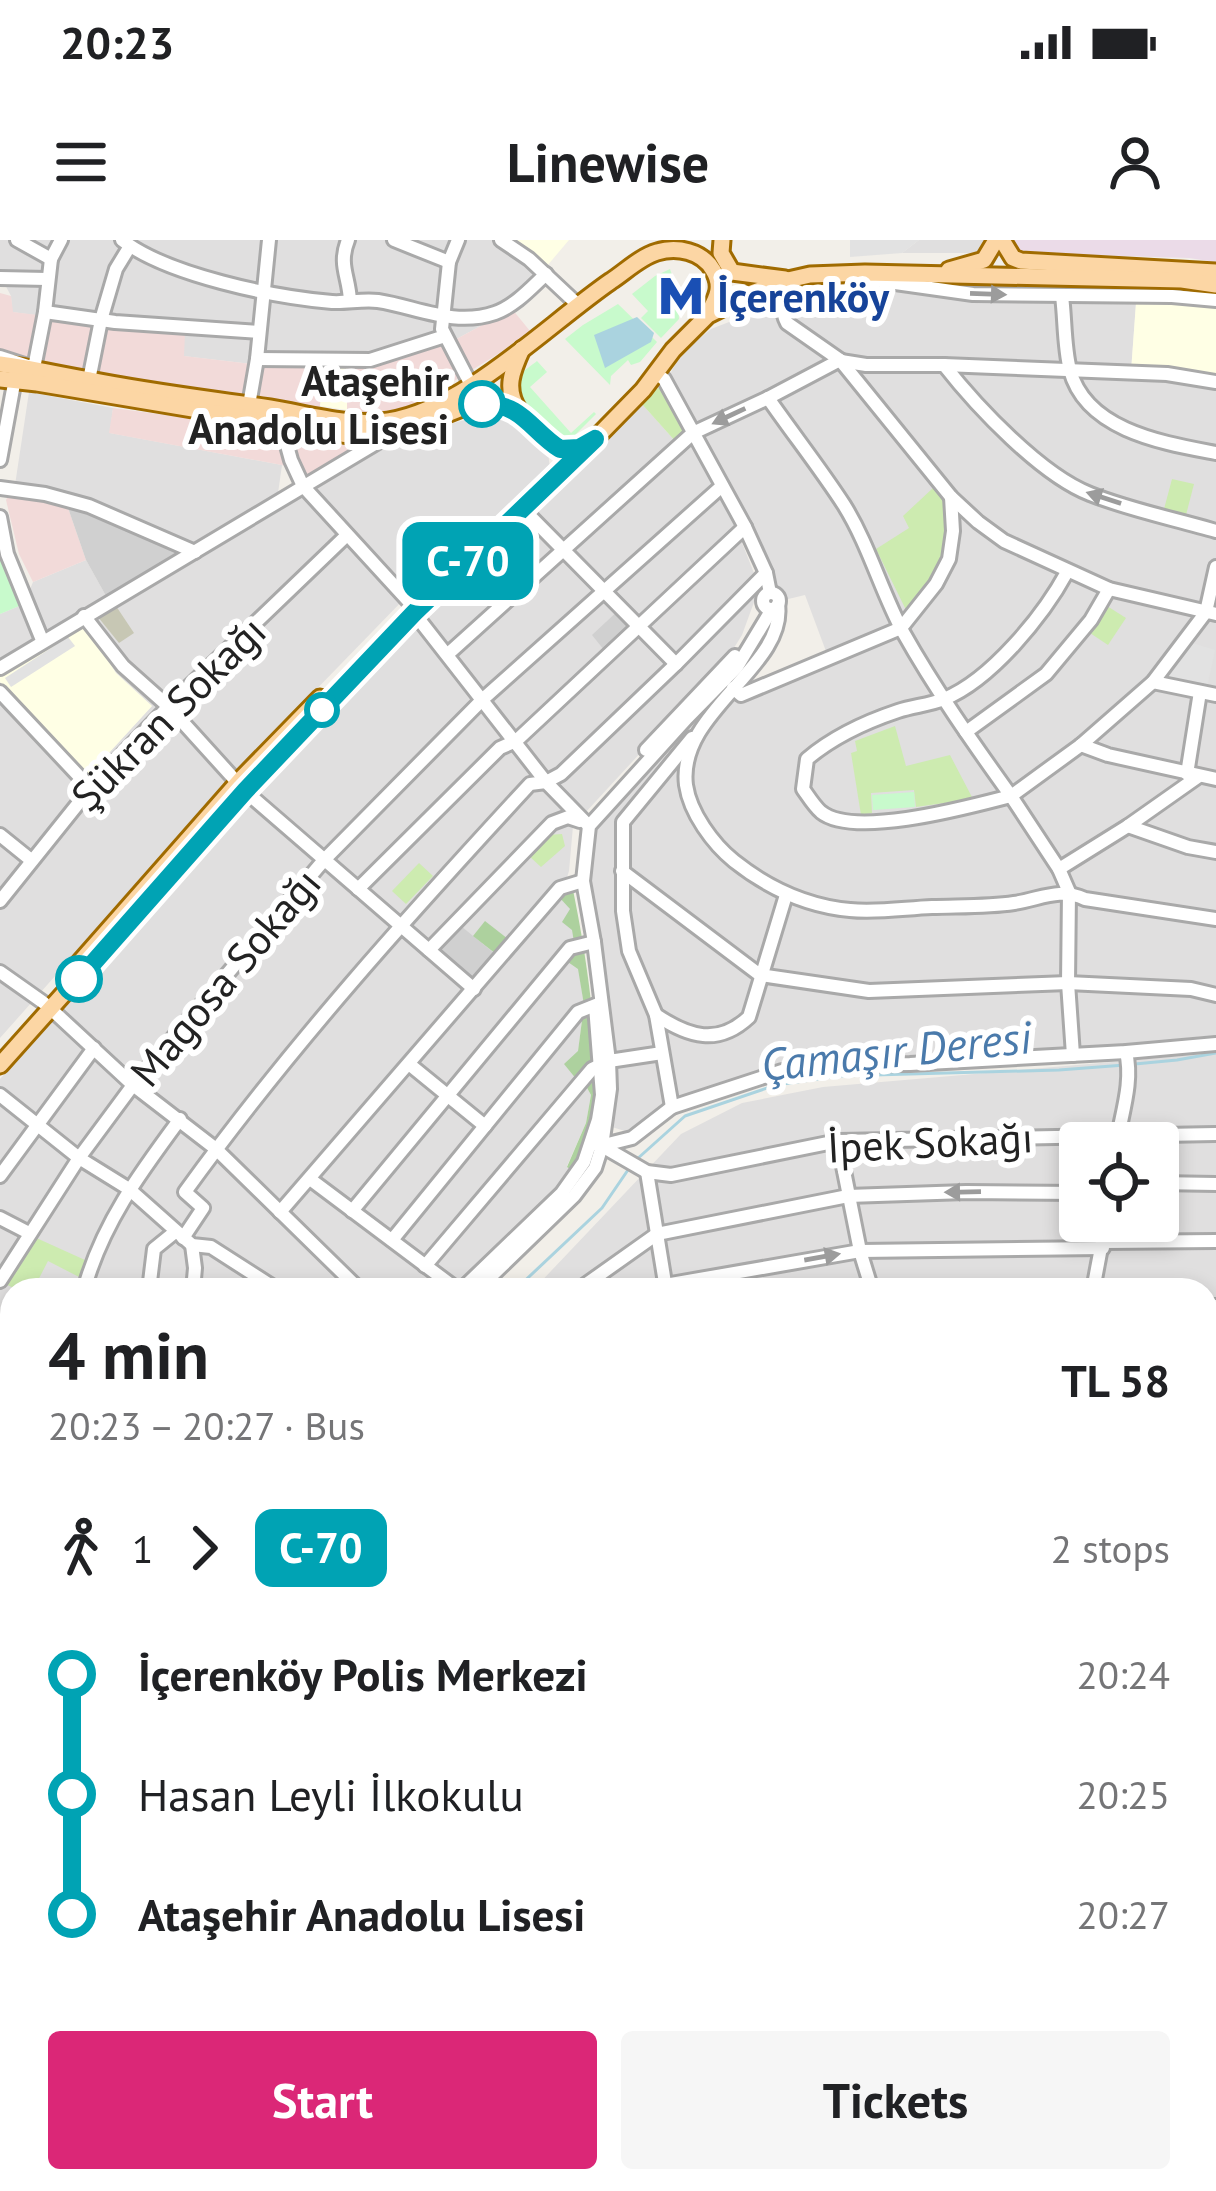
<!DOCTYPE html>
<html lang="en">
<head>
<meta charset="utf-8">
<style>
	body { margin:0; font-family:"PT Sans",sans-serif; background:#f6f6f6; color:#202124; height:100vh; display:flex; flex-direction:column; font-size:45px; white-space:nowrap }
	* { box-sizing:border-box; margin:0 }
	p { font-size:39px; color:#757577 }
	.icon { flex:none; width:66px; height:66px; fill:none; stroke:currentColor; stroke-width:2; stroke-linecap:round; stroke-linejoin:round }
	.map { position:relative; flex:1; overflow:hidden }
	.drawer { position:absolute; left:0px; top:1038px; width:1218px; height:915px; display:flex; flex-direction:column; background:#fff; border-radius:36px 36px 0 0; box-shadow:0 6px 18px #0003 }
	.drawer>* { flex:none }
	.badge { padding:0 24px; border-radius:18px; font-size:42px; line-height:78px }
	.tools { position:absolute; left:1059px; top:882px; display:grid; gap:24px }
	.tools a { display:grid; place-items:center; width:120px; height:120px; border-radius:12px; background:#fff; box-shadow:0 6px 18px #0003; font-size:60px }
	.map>.badge { position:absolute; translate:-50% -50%; box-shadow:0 0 0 6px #fff }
	.legs { display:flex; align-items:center; gap:18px; height:132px; padding:0 48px; font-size:39px }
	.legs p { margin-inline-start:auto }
	.overview { display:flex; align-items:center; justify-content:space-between; height:204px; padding:0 48px }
	h1 { font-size:66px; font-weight:600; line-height:90px }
	.action { display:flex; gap:24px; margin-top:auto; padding:24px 48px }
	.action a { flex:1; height:138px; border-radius:12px; background:#db2777; color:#fff; font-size:48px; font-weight:600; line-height:138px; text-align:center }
	.action a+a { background:#f6f6f6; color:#202124 }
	ul { padding:0 48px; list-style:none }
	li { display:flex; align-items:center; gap:42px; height:120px; font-size:45px }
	li i { display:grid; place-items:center; width:18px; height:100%; margin:0 15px; background:currentColor }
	li i::after { content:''; width:30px; height:30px; margin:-15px; border:9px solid; border-radius:50%; background:#fff }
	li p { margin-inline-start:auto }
	li:first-child i { background:linear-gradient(#0000 50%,currentColor 0) }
	li:last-child i { background:linear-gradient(currentColor 50%,#0000 0) }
	.status { display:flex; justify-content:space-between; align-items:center; height:84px; padding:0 60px; background:#fff; direction:ltr }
	.status svg { height:33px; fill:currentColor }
	header { display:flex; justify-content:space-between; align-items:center; height:156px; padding:0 48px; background:#fff; font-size:54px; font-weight:600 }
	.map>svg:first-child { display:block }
	.residential { fill:#e0dfdf; fill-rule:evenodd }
	.commercial { fill:#f2dad9 }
	.industrial { fill:#ebdbe8 }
	.education { fill:#ffffe5 }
	.religious { fill:#d0d0d0 }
	.construction { fill:#c7c7b4 }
	.grass { fill:#cdebb0 }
	.forest { fill:#add19e }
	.park { fill:#c8facc }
	.parking { fill:#e2e2e2 }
	.water { fill:#aad3df }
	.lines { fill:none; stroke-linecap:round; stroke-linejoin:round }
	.stream { stroke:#aad3df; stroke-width:3 }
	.minor-casing { stroke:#a9a9a9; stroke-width:18 }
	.major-casing { stroke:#a06b00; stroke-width:21 }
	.minor { stroke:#fff; stroke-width:12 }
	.major { stroke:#fcd6a4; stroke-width:15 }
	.oneway { fill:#9c9c9c }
	.line-1-casing { stroke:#fff; stroke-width:27 }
	.line-1 { stroke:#00a3b4; stroke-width:18 }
	.stop-1-dot { fill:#fff; stroke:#00a3b4; stroke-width:6 }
	.labels { text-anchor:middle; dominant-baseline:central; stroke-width:12; stroke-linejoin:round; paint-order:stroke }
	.transit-label { font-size:42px; font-weight:bold; fill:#164399; stroke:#fff; text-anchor:start }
	.stop-label { font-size:42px; font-weight:bold; fill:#222; stroke:#fff; text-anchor:end }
	.street-label { font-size:42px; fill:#222; stroke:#fff }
	.water-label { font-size:45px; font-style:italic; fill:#4a7aab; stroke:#fff }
</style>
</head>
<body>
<div class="status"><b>20:23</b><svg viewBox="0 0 49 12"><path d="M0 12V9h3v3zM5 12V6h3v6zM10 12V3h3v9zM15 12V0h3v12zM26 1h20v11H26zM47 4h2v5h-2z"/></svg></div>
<header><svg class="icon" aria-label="menu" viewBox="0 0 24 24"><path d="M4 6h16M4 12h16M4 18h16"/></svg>Linewise<svg class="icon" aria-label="person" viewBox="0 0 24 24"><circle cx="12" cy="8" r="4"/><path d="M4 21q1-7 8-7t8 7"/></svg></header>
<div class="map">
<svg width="1216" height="1951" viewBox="0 0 1216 1951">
	<rect width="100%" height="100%" fill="#f2efe9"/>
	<g class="residential">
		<polygon points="0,0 508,0 508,7 544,42 512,69 451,102 382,121 261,125 183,116 49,77 12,72 11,56 0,35"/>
		<polygon points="919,0 988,0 977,13 902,13"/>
		<polygon points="911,48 970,58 1136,63 1131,131 1187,130 1216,135 1216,798 1205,796 1076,811 811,819 676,858 641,886 628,892 612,887 616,850 614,823 600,701 588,639 589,604 597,582 727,444 742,457 830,422 805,355 780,361 750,289 669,136 676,123 694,103 711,89 773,65 830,52"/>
		<polygon points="29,152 113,168 110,193 282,225 277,260 375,200 402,197 487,174 504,174 548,212 550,229 407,356 240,528 0,798 0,442 87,536 152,466 116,433 83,382 201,308 97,260 15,245"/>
		<polygon points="642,164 676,202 686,193 725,260 754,333 757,354 742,395 727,419 573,586 569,631 563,650 570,669 584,765 578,812 581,836 591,855 586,883 567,926 573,931 558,951 454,1050 12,1050 12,1129 0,1116 0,839 248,559 421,376"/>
		<polygon points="86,320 106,356 0,418 0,374 24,364 33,342"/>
		<path d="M 1216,813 L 1216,1060 L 1206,1060 L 1206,1050 L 533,1050 L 681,894 L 742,863 L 823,847 ZM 1080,903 L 1158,903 L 1158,981 L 1080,981 Z"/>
		<polygon points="1206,1071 1216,1071 1216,1553 1206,1556"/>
		<polygon points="0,1129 12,1146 12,1455 10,1455 0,1451"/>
		<polygon points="0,1463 12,1472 12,1726 2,1738 12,1746 12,1774 0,1794"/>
		<polygon points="12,1859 12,1921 0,1909 0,1878"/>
		<polygon points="27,1941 484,1941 468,1951 35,1951"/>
	</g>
	<g class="commercial">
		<polygon points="0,53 11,56 13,72 185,93 184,116 261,125 325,124 320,166 318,170 115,138 0,112"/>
		<polygon points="512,69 530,91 498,114 415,165 372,174 347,170 347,126 382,121 451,102"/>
		<polygon points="113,168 294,192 375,200 313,239 282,225 109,193"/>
		<polygon points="10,252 66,262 86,320 33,342 19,314 6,260"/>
	</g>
	<polygon class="industrial" points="1012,0 1216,0 1216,22 1189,18 1023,13 1016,8"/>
	<g class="education">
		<polygon points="516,0 569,0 547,26"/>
		<polygon points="1136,63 1216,66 1216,135 1187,130 1131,132"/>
		<polygon points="325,124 347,126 347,170 320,166"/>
		<polygon points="83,382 116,433 152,466 87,537 0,442 0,434"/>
		<polygon points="518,1941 786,1941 769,1951 502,1951"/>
	</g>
	<g class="religious">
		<polygon points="66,262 180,311 106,356 86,320"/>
		<polygon points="621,368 639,386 608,415 592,395"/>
		<polygon points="456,682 500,718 474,749 429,710"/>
	</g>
	<g class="construction">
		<polygon points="116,366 134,393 119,403 98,377"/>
		<polygon points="1206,1910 1216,1912 1216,1951 1051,1951 1059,1941 1206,1941"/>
	</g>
	<g class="grass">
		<polygon points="658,148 663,149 686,193 676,202 641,163"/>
		<polygon points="1172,239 1194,244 1186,275 1164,269"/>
		<polygon points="933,248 945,261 948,276 945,319 907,372 876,309 909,288 903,276"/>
		<polygon points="1107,366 1126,378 1108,405 1090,393"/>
		<polygon points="895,486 906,526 950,515 973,559 916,567 914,550 871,553 872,573 861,575 851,513 857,511 855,501"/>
		<polygon points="562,594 565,606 541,627 528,615 548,595"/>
		<polygon points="419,623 433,636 406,664 392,651"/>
		<polygon points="32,996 85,1020 81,1038 48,1021 33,1050 18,1050 3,1043"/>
		<polygon points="1216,1603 1216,1912 1206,1910 1206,1621"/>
		<polygon points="827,1941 971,1941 961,1951 831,1951"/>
		<polygon points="988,1941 1059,1941 1051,1951 1001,1951"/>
	</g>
	<g class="forest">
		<path d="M 572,645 C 583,698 591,750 595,804 C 597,833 600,860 593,889 C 589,904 581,918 573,931 L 567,927 L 586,883 L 591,855 L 581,837 L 577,840 L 564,824 L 578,811 L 584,765 L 578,729 L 565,720 L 575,708 L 572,690 L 562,682 L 570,669 L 559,657 Z"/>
		<polygon points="485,681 508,699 496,714 473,696"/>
	</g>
	<g class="park">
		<polygon points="670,29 677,50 679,79 661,98 641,78 648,71 632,54 655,36"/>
		<polygon points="618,64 657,102 640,122 631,125 628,120 611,136 610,145 565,99 583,85"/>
		<path d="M 537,121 L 547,132 L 530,147 L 571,193 L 594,172 L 596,174 L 573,197 L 561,198 C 547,184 505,156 521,134 C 522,132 536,122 537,121 Z"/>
		<polygon points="4,318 24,364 0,374 0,319"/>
		<polygon points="914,552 915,567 873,570 872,555"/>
	</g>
	<g class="parking">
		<polygon points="850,0 919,0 902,13 850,17"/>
		<polygon points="68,397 75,406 11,447 5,438"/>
		<polygon points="1189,402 1215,410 1207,447 1166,436"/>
	</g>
	<polygon class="water" points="637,77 654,93 651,102 605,128 594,95"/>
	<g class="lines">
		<g class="stream">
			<polyline points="1135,824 1177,820 1216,813"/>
			<polyline points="636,920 685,876 776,845 838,836 1059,830 1125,825"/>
			<polyline points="515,1050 602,968 630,927"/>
			<polyline points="0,1866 12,1847"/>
		</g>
		<g class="minor-casing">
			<g id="minor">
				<polyline points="17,0 51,19"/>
				<path d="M 122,0 C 167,35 273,57 332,62 C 347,63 362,59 378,61 C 417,67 454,87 495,73 C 515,66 531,48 546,34"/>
				<path d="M 348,0 C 338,25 349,36 350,61"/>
				<polyline points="394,0 449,22"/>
				<polyline points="458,0 449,22 442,89 471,145"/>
				<polyline points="501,0 529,19 577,64"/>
				<polyline points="0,38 47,39"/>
				<polyline points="867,39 973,54 1172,56 1216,60"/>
				<path d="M 788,40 C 784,55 779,68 787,83 L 840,120 L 951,257 L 978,282 L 1004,301 L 1109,349 L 1216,374"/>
				<path d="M 1062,56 C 1065,79 1064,107 1070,130 C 1086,191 1164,203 1216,213"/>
				<polyline points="45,72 115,82 259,92"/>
				<polyline points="0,117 34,128 45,72 51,19 61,0"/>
				<polyline points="257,119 370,120 445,96"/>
				<polyline points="841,121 866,125 944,125 1167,134 1216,142"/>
				<path d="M 944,125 C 977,167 1041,235 1090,254 C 1130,270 1175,279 1216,291"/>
				<polyline points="656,134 664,139 745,287 766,333 770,353"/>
				<polyline points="89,140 101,80 116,29 130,6"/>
				<path d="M 768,158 C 793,194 820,228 844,265 C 869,305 881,351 903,392 C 935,449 973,503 1011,556 C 972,566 854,599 821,572 C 814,566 808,556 803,549 L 807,519 C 833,497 865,482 898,471 C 913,466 929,465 944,459 C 991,440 1043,376 1067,332"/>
				<polyline points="249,165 257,119 269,0"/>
				<polyline points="281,184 291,220 303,246 411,364"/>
				<polyline points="0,220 16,133"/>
				<polyline points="0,248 45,254 89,266 195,312"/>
				<polyline points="524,270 676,424"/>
				<polyline points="0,277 7,314 42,400"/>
				<circle cx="771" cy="361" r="8"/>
				<path d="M 778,364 C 787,427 677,471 686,545 C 690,573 713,604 734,621 C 768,648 807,666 850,670 C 876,673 906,668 932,667 C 959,666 988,667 1014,663 C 1041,659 1059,647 1085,659 L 1216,679"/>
				<polyline points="414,373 546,542 589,586"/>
				<polyline points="84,376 123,426 169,467 245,551 474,749"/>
				<polyline points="448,414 693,193 768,158 840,120"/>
				<polyline points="0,428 393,193"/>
				<polyline points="1153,442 1216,455"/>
				<polyline points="733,448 741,455 901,388 936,344 949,319 953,291 951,257"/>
				<polyline points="0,452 90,548"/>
				<polyline points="966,492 1046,434 1091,380 1109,349"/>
				<polyline points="1081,505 1108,515 1216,539"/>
				<polyline points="646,510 735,416"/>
				<polyline points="1187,534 1200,452"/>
				<polyline points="1128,586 1188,607 1216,612"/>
				<polyline points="0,595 31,620"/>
				<polyline points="1059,629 1128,586 1199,536"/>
				<polyline points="622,631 760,735 869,751 1068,743 1191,749 1216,755"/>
				<polyline points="358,649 500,508 516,501 745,287"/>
				<polyline points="0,661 93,545 174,461 347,295"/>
				<polyline points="429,710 552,583 568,577 580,581"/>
				<polyline points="0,732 44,763"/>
				<polyline points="52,770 133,845 216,909 360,1050"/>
				<path d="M 656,775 C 689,797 718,806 749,777 L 786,655"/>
				<polyline points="1073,815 1068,743 1069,652 1059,629 1011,556 1081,505 1153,442 1206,372 1216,327"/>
				<polyline points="409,824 485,886"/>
				<polyline points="0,855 79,918 129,949 192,1005 211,1007 278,1050"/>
				<polyline points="672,867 656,775 629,711 623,671 623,582 692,498"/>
				<polyline points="838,901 860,1011 872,1050"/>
				<path d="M 1117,902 C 1122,872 1133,842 1126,812"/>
				<polyline points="591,903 602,906 647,932 671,935 838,901 1216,894"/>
				<polyline points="604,905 632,898 672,867 782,831 817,825 910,824 1126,812 1216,804"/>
				<polyline points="647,932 666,1049"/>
				<polyline points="0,936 94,808"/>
				<polyline points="310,939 458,1050"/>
				<polyline points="1158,943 1216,944"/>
				<polyline points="352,971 570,708 594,702"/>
				<polyline points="280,972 560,648 583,641"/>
				<polyline points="0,978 29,993"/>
				<path d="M 183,998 L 203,968 L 185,952 C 289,808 409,675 530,544 L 546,542 L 561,534 L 676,424 L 766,333"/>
				<polyline points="392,1000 578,772 598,764"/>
				<polyline points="1103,1002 1216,1001"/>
				<polyline points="192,1005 195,1028 193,1050"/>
				<polyline points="425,1026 592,829 609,821 662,813"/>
				<polyline points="0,1041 79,918 133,845 324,620 483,459 722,246"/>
				<polyline points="665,1045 860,1011 1103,1008"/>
				<path d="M 84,1050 C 102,984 140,933 180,879"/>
				<polyline points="149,1050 154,1009 175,992"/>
				<polyline points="461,1050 562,953 584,922 598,880 602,855 595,766"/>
				<polyline points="477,1050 574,956 595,928 602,906 610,849 609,821 594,702 583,641 589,586 687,478 737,427 772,369"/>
				<polyline points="578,1050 657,994 848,956 966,952 1080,953"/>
				<polyline points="1093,1050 1106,981"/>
				<polyline points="1206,1066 1216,1066"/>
				<polyline points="0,1119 12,1137"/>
				<polyline points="1206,1122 1216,1122"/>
				<polyline points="1206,1177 1216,1177"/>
				<polyline points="1206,1235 1216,1235"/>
				<polyline points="0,1244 12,1224"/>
				<polyline points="1206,1292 1216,1292"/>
				<polyline points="0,1356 12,1336"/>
				<polyline points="1206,1384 1216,1384"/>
				<polyline points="0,1595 12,1576"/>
				<polyline points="0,1690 12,1673"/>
				<polyline points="10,1922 12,1921"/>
				<polyline points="0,1926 12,1936"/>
				<polyline points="16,1941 25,1951"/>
				<polyline points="200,1941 207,1951"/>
				<polyline points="55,1951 71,1941"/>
				<polyline points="139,1951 155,1941"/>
				<polyline points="226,1951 242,1941"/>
				<polyline points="309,1951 325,1941"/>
				<polyline points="399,1951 415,1941"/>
				<polyline points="482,1951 498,1941"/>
			</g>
		</g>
		<g class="major-casing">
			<g id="major">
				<polyline points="722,0 721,13 732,32 785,39"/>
				<polyline points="1002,0 1013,18 1021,21 1216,32"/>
				<polyline points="949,30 984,20 996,0"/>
				<path d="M 0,124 C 30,128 60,135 90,140 C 150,152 210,159 270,168 C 308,174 350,187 388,181 C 465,169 547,85 611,41 C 625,32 640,17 657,12 C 677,6 702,11 713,30 C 723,46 717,57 709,72"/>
				<polyline points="0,139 37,143 354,196 409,189 467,166 493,164 508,167 521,175 553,206 570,210 595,199 643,150 673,110 708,75 754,52 788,40 810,35 865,33 1182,40 1216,45"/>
				<path d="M 519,171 C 504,149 512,131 522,109"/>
				<polyline points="66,738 242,538 320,458"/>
				<polyline points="0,825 245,551 414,373 589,206"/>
				<polyline points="0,1457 12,1465"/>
				<polyline points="1206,1573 1216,1569"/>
				<polyline points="0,1806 12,1787"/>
			</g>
		</g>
		<use href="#minor" class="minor"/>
		<use href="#major" class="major"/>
	</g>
	<defs><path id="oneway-solid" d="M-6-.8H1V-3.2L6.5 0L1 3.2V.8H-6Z" transform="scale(3)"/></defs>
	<g class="oneway">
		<use href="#oneway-solid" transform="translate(988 54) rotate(2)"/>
		<use href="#oneway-solid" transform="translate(729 176) rotate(155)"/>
		<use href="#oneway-solid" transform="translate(1104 258) rotate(-162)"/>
		<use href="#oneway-solid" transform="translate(963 952) rotate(179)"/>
		<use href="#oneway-solid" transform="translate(822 1017) rotate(-10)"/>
	</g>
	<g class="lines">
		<g class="line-1-casing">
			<path id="line-1" d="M 79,739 L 245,551 L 414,373 L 595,199 L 579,208 L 560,209 C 530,190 523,163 482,164"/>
		</g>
		<use href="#line-1" class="line-1"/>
	</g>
	<defs>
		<g id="metro-bare" transform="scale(3.6)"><path d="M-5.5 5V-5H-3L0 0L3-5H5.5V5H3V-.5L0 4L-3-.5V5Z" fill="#1a4fb4" stroke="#fff" stroke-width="2.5" paint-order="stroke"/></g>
	</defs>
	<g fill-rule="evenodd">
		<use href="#metro-bare" x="681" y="56"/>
	</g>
	<g class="stop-1-dot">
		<circle cx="482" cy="164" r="21"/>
		<circle cx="322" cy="470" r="15"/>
		<circle cx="79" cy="739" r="21"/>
	</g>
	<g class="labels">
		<g class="transit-label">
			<text x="717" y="56">İçerenköy</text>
		</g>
		<g class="stop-label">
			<text x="449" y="140">Ataşehir<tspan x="449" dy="48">Anadolu Lisesi</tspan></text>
		</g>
		<g class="street-label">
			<text transform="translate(168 473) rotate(-45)">Şükran Sokağı</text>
			<text transform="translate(225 737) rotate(-50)">Magosa Sokağı</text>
			<text transform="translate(930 902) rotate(-3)">İpek Sokağı</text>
		</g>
		<g class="water-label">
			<text transform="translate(896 810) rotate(-6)">Çamaşır Deresi</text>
		</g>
	</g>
</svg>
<div class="tools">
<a><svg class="icon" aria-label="locate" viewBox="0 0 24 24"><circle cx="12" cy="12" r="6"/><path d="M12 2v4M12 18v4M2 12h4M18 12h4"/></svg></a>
</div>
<b class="badge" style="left:468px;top:321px;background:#00a3b4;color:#fff">C-70</b>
<section class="drawer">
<div class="overview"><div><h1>4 min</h1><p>20:23 – 20:27 · Bus</p></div><b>TL 58</b></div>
<div class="legs"><svg class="icon" aria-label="walk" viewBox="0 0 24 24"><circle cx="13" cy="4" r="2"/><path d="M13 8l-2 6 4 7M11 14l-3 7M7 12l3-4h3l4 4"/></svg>1<svg class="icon" aria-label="forward" viewBox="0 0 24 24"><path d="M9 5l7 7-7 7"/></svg><b class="badge" style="background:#00a3b4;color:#fff">C-70</b><p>2 stops</p></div>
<ul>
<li><i style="color:#00a3b4"></i><b>İçerenköy Polis Merkezi</b><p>20:24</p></li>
<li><i style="color:#00a3b4"></i><span>Hasan Leyli İlkokulu</span><p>20:25</p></li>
<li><i style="color:#00a3b4"></i><b>Ataşehir Anadolu Lisesi</b><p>20:27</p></li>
</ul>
<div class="action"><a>Start</a><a>Tickets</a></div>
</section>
</div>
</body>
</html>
